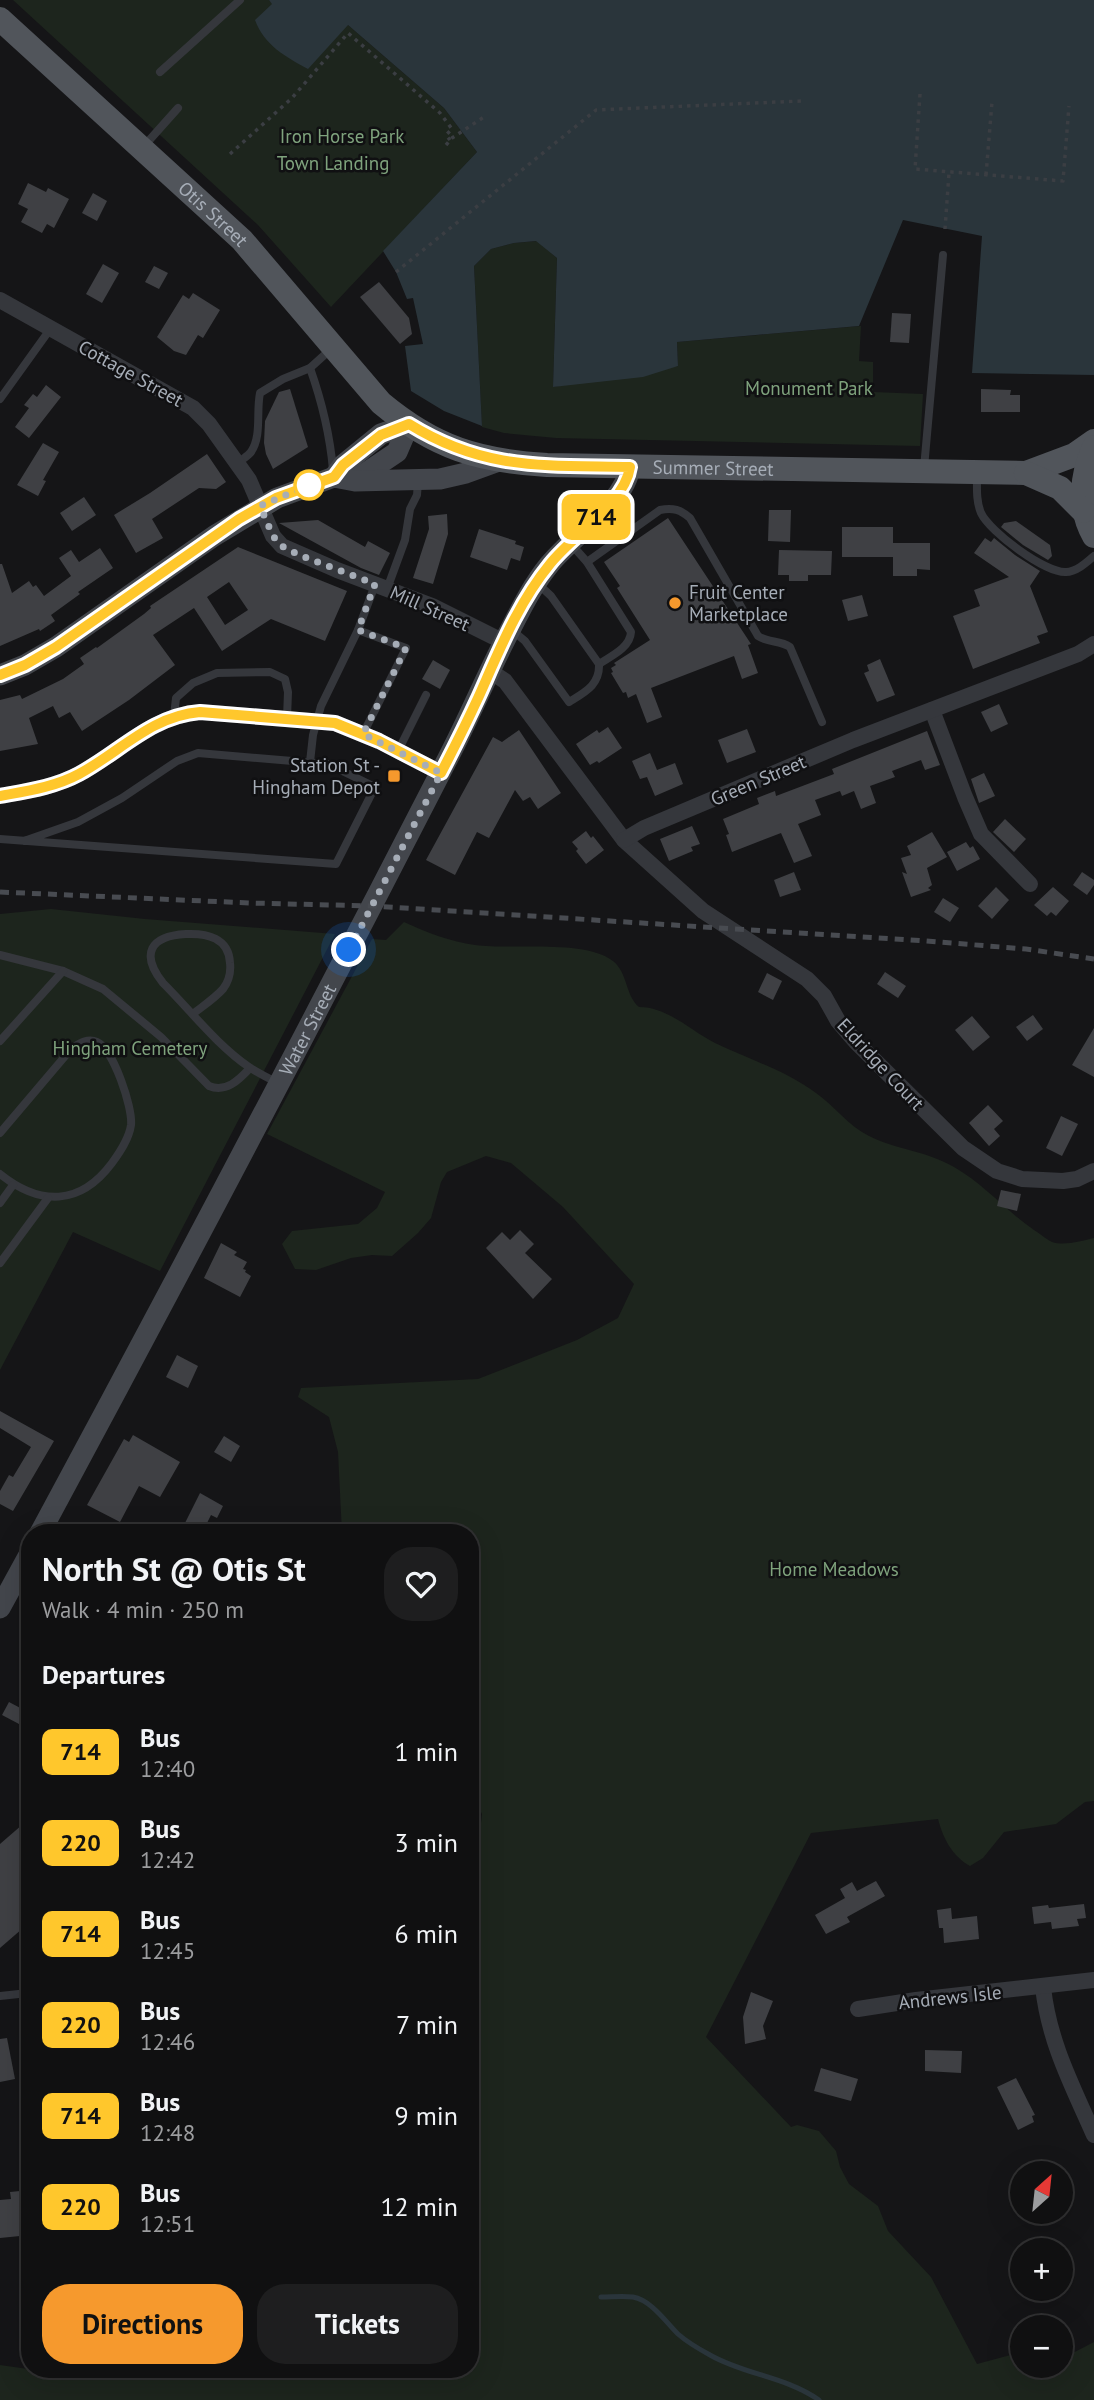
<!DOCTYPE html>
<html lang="en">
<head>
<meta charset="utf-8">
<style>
	body { margin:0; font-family:"PT Sans",sans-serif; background:#1e1e1f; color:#f1f3f6; height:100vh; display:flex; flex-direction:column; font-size:26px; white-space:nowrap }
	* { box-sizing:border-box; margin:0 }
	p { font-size:23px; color:#9c9d9f }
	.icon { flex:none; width:38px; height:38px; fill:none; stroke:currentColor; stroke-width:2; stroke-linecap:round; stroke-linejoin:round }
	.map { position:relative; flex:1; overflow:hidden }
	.sheet { position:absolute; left:21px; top:1524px; width:458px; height:854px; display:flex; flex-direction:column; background:#101011; border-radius:28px; box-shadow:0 7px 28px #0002,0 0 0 2px #303031 }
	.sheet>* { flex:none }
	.badge { padding:0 14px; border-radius:10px; font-size:24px; line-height:46px }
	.needle { width:46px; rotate:27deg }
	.fabs { position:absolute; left:1010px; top:2161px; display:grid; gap:14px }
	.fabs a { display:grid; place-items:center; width:63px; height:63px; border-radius:50%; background:#101011; box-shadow:0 7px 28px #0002,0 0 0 2px #303031; font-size:35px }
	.you { position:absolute; width:35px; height:35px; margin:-18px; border:5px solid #fff; border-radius:50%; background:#1a73e8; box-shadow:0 0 0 10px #1a73e833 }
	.map>.badge { position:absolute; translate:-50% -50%; box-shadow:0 0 0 4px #fff }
	h2 { padding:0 21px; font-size:26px; line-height:63px }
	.round { display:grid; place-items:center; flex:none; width:74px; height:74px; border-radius:28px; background:#1e1e1f }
	.summary { display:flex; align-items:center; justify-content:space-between; height:119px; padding:0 21px }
	h1 { font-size:33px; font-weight:800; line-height:52px }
	.primary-button { display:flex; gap:14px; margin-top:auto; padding:14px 21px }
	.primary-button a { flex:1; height:80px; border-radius:28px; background:#f6992d; color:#111; font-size:28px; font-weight:800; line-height:80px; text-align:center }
	.primary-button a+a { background:#1e1e1f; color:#f1f3f6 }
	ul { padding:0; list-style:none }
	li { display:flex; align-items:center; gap:21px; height:91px; padding:0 21px }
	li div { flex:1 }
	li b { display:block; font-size:26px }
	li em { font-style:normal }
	li .badge { min-width:77px; font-weight:700; text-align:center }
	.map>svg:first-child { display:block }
	.green { fill:#1d251d }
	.water { fill:#2a353b }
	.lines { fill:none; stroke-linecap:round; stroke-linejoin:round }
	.stream { stroke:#2a353b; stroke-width:5 }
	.building { fill:#3f4044; fill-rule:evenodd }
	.path { stroke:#3b3e43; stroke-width:3.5; stroke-dasharray:3.5 5; stroke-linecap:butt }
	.service { stroke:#35373c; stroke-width:8 }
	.minor { stroke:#35373c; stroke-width:16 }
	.secondary { stroke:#43464c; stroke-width:21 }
	.primary { stroke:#51555b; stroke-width:24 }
	.rail { stroke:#484b51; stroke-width:5; stroke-dasharray:9 7; stroke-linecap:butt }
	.line-casing { stroke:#fff; stroke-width:16 }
	.line { stroke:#ffc72c; stroke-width:10 }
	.walk { stroke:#a6adb7; stroke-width:7; stroke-dasharray:0 12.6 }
	.stop-dot { fill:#fff; stroke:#ffc72c; stroke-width:3.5 }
	.poi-dot { fill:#f6992d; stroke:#101012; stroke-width:2.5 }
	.labels { text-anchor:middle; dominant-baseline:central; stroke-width:5; stroke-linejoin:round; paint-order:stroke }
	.park-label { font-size:19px; fill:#7fa37d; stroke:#101012 }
	.street-label { font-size:19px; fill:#a6adb7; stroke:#101012 }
	.poi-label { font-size:19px; fill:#a6adb7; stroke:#101012; text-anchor:start }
</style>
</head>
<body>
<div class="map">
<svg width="1094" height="2400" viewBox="0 0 1094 2400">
	<rect width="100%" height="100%" fill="#151517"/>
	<g class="green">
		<polygon points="13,0 269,0 272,3 348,25 444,108 477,152 331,307 258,225"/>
		<polygon points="537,241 557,258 553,387 678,366 677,342 861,326 859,361 873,362 873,392 923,394 920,446 556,438 504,433 482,427 474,266 491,249 514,243"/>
		<polygon points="51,909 145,919 335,934 160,1271 73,1232 0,1370 0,914"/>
		<path d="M 404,922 C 426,932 451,942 475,945 C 511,950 585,939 613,961 C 628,973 625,995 639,1007 C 668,1007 691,1031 715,1043 C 750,1060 783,1069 816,1093 C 835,1106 847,1125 869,1136 C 897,1150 927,1151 954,1167 C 984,1184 1006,1211 1034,1230 C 1039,1233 1046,1239 1052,1242 C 1064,1246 1082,1241 1094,1238 L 1094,1801 L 1085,1802 L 1056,1824 L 1004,1832 L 983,1858 L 970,1866 C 952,1856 943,1838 938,1819 L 811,1833 L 706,2037 L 791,2127 L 797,2125 L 819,2131 L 836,2151 L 840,2167 L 849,2184 L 878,2206 L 888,2231 L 931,2277 L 977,2364 L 1022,2352 L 1022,2366 L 1060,2366 L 1061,2349 L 1069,2355 L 1094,2342 L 1094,2400 L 0,2400 L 0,2365 L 63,2374 L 75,2370 L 471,2370 L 471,1867 L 478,1850 L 482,1814 L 471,1792 L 471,1533 L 342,1533 L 338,1452 L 329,1417 L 298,1397 L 301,1388 L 478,1379 L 577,1340 L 618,1318 L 634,1284 L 563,1207 L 511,1163 L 486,1156 L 447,1172 L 441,1182 L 431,1218 L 418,1233 L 392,1256 L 372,1255 L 351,1258 L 316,1270 L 295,1269 L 282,1244 L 292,1231 L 358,1224 L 377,1208 L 385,1192 L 267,1134 L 372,939 L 386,940 Z"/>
	</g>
	<path class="water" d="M 269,0 L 1094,0 L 1094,375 L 972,373 L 982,236 L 903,220 L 859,326 L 677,342 L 678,366 L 643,377 L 553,387 L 557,258 L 536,241 L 514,243 L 491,249 L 474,266 L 482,426 L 444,411 L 411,391 L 405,346 L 423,344 L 413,298 L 407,299 L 396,272 L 383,251 L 477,152 L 444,108 L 348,25 L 308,69 C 286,57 264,45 255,20 L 272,4 Z"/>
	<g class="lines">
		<path class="stream" d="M 601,2297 C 611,2297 623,2296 633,2297 C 651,2300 666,2322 678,2334 C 687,2342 699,2349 710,2355 C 745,2375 784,2376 819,2400"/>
	</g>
	<g class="building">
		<polygon points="28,183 46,192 48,188 69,199 54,228 47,224 42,233 21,222 28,209 18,204"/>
		<polygon points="93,193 107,201 97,221 82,213"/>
		<polygon points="103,264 119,273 102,303 86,294"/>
		<polygon points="154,266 168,273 159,289 145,282"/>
		<polygon points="379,282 409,318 412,334 400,344 360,297"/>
		<polygon points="193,293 220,310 203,338 198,335 186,355 174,351 157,337 183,295 189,299"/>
		<polygon points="892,313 911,314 909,343 890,342"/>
		<polygon points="46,385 61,397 29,438 15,427 29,408 24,405 33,394 37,397"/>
		<polygon points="290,389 308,447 273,469 266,454 264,443 265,421 279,392"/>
		<polygon points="981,389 1011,390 1010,395 1020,395 1020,412 981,412"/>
		<polygon points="43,443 59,452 43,480 46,481 38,496 17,485"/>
		<polygon points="207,454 226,482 216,489 199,488 152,519 163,538 136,553 114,515 150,493"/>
		<polygon points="84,497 96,515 72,531 60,513"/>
		<polygon points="769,510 791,510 790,542 768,541"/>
		<polygon points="447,514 448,534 433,584 413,578 429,529 428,516"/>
		<polygon points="668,518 751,644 748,645 758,673 742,679 734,656 651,688 662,717 647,723 636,694 628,698 626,692 623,693 611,673 613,672 611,668 616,665 614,663 650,640 617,588 620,586 604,562"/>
		<polygon points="318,520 365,547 368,541 390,553 379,575 361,568 279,523"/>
		<polygon points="1016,521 1050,545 1052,556 1048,560 1023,545 1001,527 1004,523"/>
		<polygon points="842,527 893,527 893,543 930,543 930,570 917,569 917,576 893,576 893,557 842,557"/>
		<polygon points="479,529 516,541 515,544 524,547 520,561 511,558 507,570 470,557"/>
		<polygon points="985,538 991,542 994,538 1015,555 1040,571 1030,586 1048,632 1037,636 1040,643 973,669 953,616 980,606 974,590 1009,577 974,553"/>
		<path d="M 238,547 L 347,591 L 325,641 L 271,619 L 222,651 L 194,608 L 153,635 L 175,665 L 129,700 L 82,731 L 70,712 L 59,718 L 53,706 L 29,718 L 38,744 L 0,751 L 0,700 L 20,695 L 22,699 L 63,679 L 84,664 L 80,658 L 96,647 L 97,648 L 144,614 L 151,608 L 150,606 ZM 229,582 L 248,610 L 225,625 L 207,597 Z"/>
		<polygon points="100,548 113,568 78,592 80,594 51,615 55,621 40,631 39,629 0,646 0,564 2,564 12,593 29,581 33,587 36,585 44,596 71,576 59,558 71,550 79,562"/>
		<polygon points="779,550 832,551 831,575 808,575 808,581 789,581 789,575 778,575"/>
		<polygon points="862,595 868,616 848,621 842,600"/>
		<polygon points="880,659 895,695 877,702 864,673 869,671 867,665"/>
		<polygon points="433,660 450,670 440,689 422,679"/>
		<polygon points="999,704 1008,724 991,732 981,712"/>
		<polygon points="608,727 622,748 599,763 597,761 590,765 576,744 597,730 599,733"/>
		<polygon points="747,729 756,752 727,763 718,740"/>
		<polygon points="519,730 561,793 538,809 530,797 523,801 515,790 489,838 477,832 455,875 426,860 493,737 502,742"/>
		<polygon points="927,731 940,765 925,770 921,760 892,771 895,777 870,786 876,803 861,809 854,791 842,796 840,791 815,800 821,815 798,824 812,856 794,863 781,833 732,852 726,835 729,834 723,819 759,804 757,798 775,791 776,796 834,774 832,769"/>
		<polygon points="650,753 657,770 675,763 683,784 655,796 647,777 640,779 632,761"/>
		<polygon points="984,773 995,796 979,803 971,779"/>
		<polygon points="1005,819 1026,839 1014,852 993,832"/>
		<polygon points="692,826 700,844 691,847 693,851 669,861 660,839"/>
		<polygon points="586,831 591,838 593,836 604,850 586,864 576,851 578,849 572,842"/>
		<polygon points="932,832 947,857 927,868 932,885 928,888 931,890 911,897 902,872 907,874 901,858 911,855 907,846"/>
		<polygon points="966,842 970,848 973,846 980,859 957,871 947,852"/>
		<polygon points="794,872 801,890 780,897 774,880"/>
		<polygon points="1082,872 1094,880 1094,885 1087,895 1073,885"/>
		<polygon points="996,887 1009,900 992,919 978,906"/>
		<polygon points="1053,887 1069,901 1056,916 1051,912 1047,916 1034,905"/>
		<polygon points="943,898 959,908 950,922 934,912"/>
		<polygon points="885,972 906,986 898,998 877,984"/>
		<polygon points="767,973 782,981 773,1000 758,992"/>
		<polygon points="1033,1015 1043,1029 1027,1041 1016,1027"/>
		<polygon points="972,1016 990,1037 973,1051 955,1030"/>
		<polygon points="1094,1028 1094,1077 1072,1065"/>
		<polygon points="988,1105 1003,1121 994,1129 1000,1136 989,1146 969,1123"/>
		<polygon points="1061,1116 1078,1124 1062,1156 1046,1148"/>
		<polygon points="1001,1190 1021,1194 1017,1211 997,1206"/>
		<polygon points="520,1230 534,1244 525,1253 552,1279 533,1299 486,1248 502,1232 510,1240"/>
		<polygon points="221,1243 237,1252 234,1255 247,1262 243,1269 246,1270 245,1272 251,1276 240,1297 204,1278"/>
		<polygon points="177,1355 198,1366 188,1388 166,1377"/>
		<polygon points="0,1411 54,1441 13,1511 0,1504 0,1491 9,1475 13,1477 31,1447 0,1428"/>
		<polygon points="133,1435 180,1462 160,1497 139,1486 120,1522 87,1505 124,1439 129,1442"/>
		<polygon points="224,1436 240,1446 231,1462 214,1452"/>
		<polygon points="200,1493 223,1506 217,1518 211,1515 202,1533 180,1533"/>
		<polygon points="9,1702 26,1711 19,1724 2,1715"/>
		<polygon points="30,1818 30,1922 0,1948 0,1844"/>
		<polygon points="876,1881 885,1896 847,1917 850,1922 826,1934 815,1915 845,1898 840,1889 852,1882 857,1891"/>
		<polygon points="1084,1904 1086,1918 1077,1919 1079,1926 1052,1929 1051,1922 1034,1924 1032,1907 1048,1905 1049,1908"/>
		<polygon points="951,1908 952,1919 977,1916 979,1939 944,1943 943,1928 939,1928 937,1910"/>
		<polygon points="751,1992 773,2001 763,2026 766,2039 745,2044 743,2017"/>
		<polygon points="7,2038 15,2079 0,2082 0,2039"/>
		<polygon points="925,2050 962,2051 961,2073 925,2071"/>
		<polygon points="821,2068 858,2079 851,2101 814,2091"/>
		<polygon points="1016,2078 1035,2115 1032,2116 1034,2122 1018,2130 997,2087"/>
		<polygon points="30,2190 30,2235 0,2238 0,2200 11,2199 10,2192"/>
	</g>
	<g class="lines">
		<g class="path">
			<polyline points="920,94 915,169 1063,181 1069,106"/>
			<polyline points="446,145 452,138 487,115"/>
			<polyline points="230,154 292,98 348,33 440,113 452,129 446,135 450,140"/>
			<polyline points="986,175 992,102"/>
			<polyline points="945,229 949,173"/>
			<polyline points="396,272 596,110 801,101"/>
		</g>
		<g class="service">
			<polyline points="160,72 240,0"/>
			<polyline points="145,145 178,108"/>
			<path d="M 310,368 C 322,402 330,435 333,470"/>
			<polyline points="0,399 51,328"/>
			<path d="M 237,464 C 241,460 248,456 251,452 C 262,436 256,412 260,393 L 283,379 L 310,368 L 331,349"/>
			<polyline points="924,468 943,255"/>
			<path d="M 977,475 C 977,488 976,501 981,513 C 990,532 1045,573 1066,572 C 1076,572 1086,563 1094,556"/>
			<path d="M 571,544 L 587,562 L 631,632 C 630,648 611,656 599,664"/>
			<path d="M 587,562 L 660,510 C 673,507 681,510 690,518 L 758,636 C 768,643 780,640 790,647 L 822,722"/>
			<polyline points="387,589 405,540 410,509 417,495 418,482"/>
			<polyline points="358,630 406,648 363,734"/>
			<path d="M 513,631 L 525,641 L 569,702 C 585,692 600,685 599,664 L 551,596 L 537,583"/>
			<polyline points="174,716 176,698 193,683 217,673 270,672 285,679 288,692 287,718"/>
			<polyline points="398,751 426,695"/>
			<polyline points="310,762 313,735 321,706 358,630 375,585"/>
			<polyline points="0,839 336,864 375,787 328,764 198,753 177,761 122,798 78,822 24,841"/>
			<path d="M 0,955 L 63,971 L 103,989 L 161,1037 L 209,1086 C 226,1093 239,1080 250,1068"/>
			<path d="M 193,1014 C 203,1006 215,998 223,989 C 229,981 231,972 230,963 C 229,938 207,933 186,934 C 150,936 140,954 163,983 C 191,1011 217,1045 249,1067 C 258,1073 268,1078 278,1083"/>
			<polyline points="0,1041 63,971"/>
			<path d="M 0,1133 L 72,1048 C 80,1043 88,1038 97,1042 C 113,1048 133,1108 131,1125 C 129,1139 120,1152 112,1163 C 80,1206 40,1206 0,1174"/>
			<polyline points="0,1203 13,1185"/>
			<polyline points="0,1263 48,1198"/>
			<polyline points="26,1993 30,1955"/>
			<polyline points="0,1996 28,1993"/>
		</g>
		<g class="minor">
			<polyline points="0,300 193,408 209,424 249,480 273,536 282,546 337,570 432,606 504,642"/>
			<polyline points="490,671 505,681 624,840 703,911 807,979 824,996 838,1021 856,1042 963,1148 997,1171 1022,1179 1063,1181 1077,1179 1094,1171"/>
			<polyline points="932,710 965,797 981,834 1030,884"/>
			<path d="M 0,796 C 27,791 55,787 79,774 C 120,752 151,716 200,712 L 335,723 L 379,741 L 441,773"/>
			<polyline points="624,840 644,828 853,740 1078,654 1094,644"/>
			<path d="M 1043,1987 C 1049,2042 1072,2085 1094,2135"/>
			<polyline points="858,2009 916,2000 1094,1980"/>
		</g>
		<g class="secondary">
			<polyline points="334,477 343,465 381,434 409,424"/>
			<polyline points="357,479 397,452 409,424"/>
			<polyline points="0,675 25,665 56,647 214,536 277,498 334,477 355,481 440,479 466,473 499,461"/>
			<path id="s1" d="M 40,1533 C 178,1277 314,1019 447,760 C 468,720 485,679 506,638 C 519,613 531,587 549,565 C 573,535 625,503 630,467"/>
			<polyline points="0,1608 30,1553"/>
		</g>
		<g class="primary">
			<path id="s2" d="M 0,19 L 242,240 L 381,403 C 435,448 479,461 547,465 L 1026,473 L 1074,455 L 1094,441"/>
			<path d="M 1094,447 C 1081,476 1078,508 1094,536"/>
			<polyline points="1026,473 1060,488 1083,511"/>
		</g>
		<polyline class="rail" points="0,892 250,903 373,906 926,941 1026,949 1094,959"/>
	</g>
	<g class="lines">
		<g class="line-casing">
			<path id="line" d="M 0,675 L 25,665 L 56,647 L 239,519 L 276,498 L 334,477 L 343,465 L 381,435 L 409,424 C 485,471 545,465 630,467 C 625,503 573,535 550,564 C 518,603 499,651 479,696 C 467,722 454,748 441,773 L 379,741 L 335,723 L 200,712 C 151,716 120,752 79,774 C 55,787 27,791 0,796"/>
		</g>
		<use href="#line" class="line"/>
		<polyline class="walk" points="309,485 260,506 273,536 282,546 299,555 375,584 358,630 406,648 363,734 441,773 349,950"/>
	</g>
	<circle class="stop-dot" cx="309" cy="485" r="14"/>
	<g class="poi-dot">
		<circle cx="675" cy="603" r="7"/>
		<rect x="387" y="769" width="14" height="14" rx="3.5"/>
	</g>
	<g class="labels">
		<g class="park-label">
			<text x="342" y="136">Iron Horse Park</text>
			<text x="333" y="163">Town Landing</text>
			<text x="809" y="388">Monument Park</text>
			<text x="130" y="1048">Hingham Cemetery</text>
			<text x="834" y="1569">Home Meadows</text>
		</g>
		<g class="street-label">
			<text stroke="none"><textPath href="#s2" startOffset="289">Otis Street</textPath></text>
			<text transform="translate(131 373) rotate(29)">Cottage Street</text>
			<text stroke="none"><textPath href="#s2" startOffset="889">Summer Street</textPath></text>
			<text transform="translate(430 608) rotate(24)">Mill Street</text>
			<text transform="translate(758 780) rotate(-23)">Green Street</text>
			<text stroke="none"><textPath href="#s1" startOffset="570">Water Street</textPath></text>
			<text transform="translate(881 1064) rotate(47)">Eldridge Court</text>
			<text transform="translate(950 1997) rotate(-6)">Andrews Isle</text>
		</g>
		<g class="poi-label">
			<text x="689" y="592">Fruit Center<tspan x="689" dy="22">Marketplace</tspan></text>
			<text x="380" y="765" text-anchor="end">Station St -<tspan x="380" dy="22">Hingham Depot</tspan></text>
		</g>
	</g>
</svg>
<div class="fabs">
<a><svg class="needle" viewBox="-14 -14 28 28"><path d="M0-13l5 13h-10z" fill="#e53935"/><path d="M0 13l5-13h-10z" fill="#9c9d9f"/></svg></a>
<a>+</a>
<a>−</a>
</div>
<div class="you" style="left:349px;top:950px"></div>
<b class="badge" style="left:596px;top:517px;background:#ffc72c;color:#111">714</b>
<section class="sheet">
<div class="summary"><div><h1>North St @ Otis St</h1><p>Walk · 4 min · 250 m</p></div><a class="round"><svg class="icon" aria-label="heart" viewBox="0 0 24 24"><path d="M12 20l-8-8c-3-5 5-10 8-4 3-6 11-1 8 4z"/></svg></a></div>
<h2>Departures</h2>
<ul>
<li><span class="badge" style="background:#ffc72c;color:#111">714</span><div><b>Bus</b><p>12:40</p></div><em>1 min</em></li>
<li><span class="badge" style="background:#ffc72c;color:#111">220</span><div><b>Bus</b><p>12:42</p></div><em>3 min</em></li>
<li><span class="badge" style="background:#ffc72c;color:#111">714</span><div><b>Bus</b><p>12:45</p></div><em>6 min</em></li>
<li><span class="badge" style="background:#ffc72c;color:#111">220</span><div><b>Bus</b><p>12:46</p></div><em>7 min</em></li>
<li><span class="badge" style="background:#ffc72c;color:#111">714</span><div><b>Bus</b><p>12:48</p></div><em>9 min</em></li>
<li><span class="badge" style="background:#ffc72c;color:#111">220</span><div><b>Bus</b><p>12:51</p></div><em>12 min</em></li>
</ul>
<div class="primary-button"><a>Directions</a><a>Tickets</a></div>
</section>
</div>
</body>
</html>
